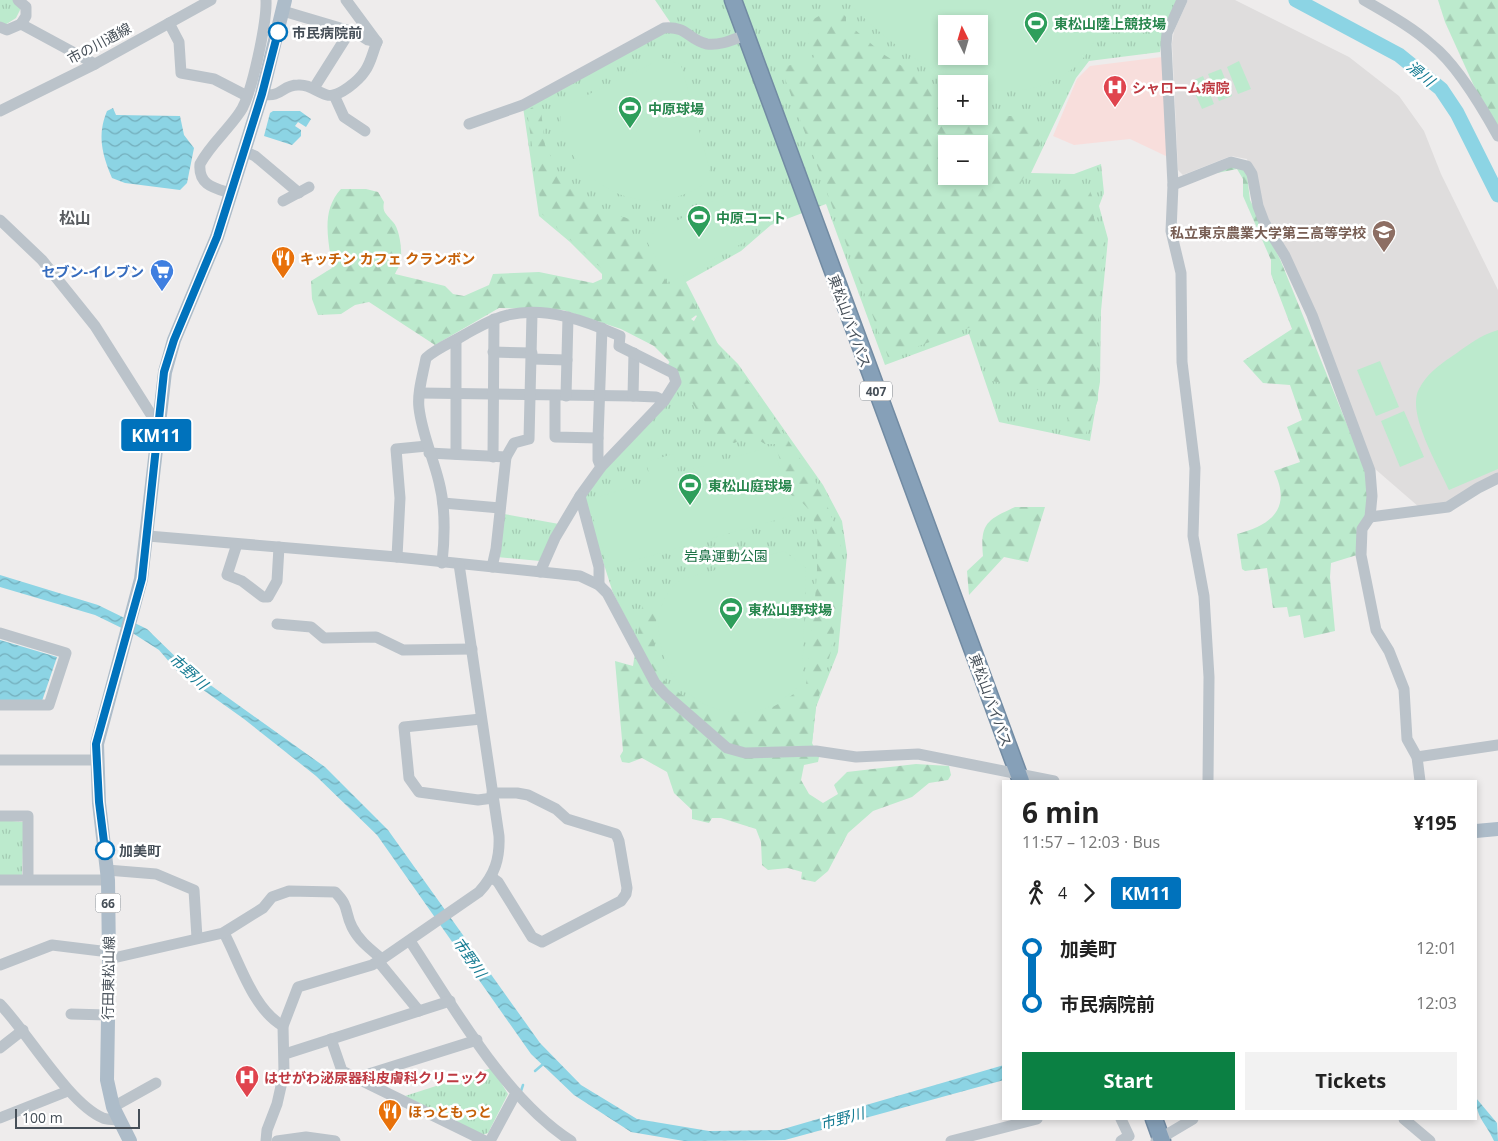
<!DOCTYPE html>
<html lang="en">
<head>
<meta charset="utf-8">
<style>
	body { margin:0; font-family:"Open Sans","Noto Sans JP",sans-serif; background:#f2f2f2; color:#222; height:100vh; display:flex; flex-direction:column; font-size:19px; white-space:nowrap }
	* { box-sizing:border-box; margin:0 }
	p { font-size:16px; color:#767676 }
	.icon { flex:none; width:28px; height:28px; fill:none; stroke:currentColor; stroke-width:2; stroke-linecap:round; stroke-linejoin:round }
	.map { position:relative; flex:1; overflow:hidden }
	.details { position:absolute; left:1002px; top:780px; width:475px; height:340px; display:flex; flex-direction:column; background:#fff; border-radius:0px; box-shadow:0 2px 8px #0003 }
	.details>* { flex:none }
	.badge { padding:0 10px; border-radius:4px; font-size:18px; line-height:32px }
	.needle { width:32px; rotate:355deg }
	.buttons { position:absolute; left:938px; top:15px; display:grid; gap:10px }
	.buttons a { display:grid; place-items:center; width:50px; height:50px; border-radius:0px; background:#fff; box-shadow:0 2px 8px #0003; font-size:25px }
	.scale { position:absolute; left:15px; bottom:12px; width:125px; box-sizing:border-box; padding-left:5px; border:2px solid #464f58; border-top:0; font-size:14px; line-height:18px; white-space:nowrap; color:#464f58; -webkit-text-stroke:4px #fff; paint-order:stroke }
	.map>.badge { position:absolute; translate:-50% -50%; box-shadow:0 0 0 2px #fff }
	.legs { display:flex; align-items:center; gap:8px; height:55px; padding:0 20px; font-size:16px }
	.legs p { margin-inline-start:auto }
	.head { display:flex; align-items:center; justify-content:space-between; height:85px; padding:0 20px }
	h1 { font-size:28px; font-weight:700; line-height:38px }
	.primary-button { display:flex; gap:10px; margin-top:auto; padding:10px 20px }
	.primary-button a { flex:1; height:58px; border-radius:0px; background:#0b8043; color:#fff; font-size:20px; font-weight:700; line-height:58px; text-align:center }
	.primary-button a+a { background:#f2f2f2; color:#222 }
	ul { padding:0 20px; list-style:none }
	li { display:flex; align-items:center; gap:18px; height:55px; font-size:19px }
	li i { display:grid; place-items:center; width:8px; height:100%; margin:0 6px; background:currentColor }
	li i::after { content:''; width:12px; height:12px; margin:-6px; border:4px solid; border-radius:50%; background:#fff }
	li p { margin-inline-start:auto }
	li:first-child i { background:linear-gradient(#0000 50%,currentColor 0) }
	li:last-child i { background:linear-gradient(currentColor 50%,#0000 0) }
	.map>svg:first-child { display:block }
	.education { fill:#dfdddd }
	.medical { fill:#f8dedc }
	.grass { fill:url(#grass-tufts); fill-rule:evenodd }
	.forest { fill:url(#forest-firs); fill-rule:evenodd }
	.pitch { fill:#bceacd; fill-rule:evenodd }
	.water { fill:url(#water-waves) }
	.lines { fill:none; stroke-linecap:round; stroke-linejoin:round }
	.stream { stroke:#8cd4e4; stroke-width:2.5 }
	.river { stroke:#8cd4e4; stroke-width:15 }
	.highway-casing { stroke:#728ba3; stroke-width:19 }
	.minor { stroke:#bbc3ca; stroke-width:11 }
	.major { stroke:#adbcc9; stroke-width:14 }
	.highway { stroke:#86a0b8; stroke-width:16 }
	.line-1-casing { stroke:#fff; stroke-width:11 }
	.line-1 { stroke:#0072bc; stroke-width:8 }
	.stop-1-dot { fill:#fff; stroke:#0072bc; stroke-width:2.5 }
	.labels { text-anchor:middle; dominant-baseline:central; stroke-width:5; stroke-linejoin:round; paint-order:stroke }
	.shield { fill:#fff; stroke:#7e848a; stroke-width:1 }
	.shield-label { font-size:12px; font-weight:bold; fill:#464f58 }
	.leisure-label { font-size:14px; font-weight:bold; fill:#27864d; stroke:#fff; text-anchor:start }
	.stop-label { font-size:14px; font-weight:bold; fill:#464f58; stroke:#fff; text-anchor:start }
	.street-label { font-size:14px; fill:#464f58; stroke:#fff }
	.health-label { font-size:14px; font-weight:bold; fill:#be3a42; stroke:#fff; text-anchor:start }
	.education-label { font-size:14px; font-weight:bold; fill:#785e54; stroke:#fff; text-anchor:end }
	.food-label { font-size:14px; font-weight:bold; fill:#c56008; stroke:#fff; text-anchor:start }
	.shop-label { font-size:14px; font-weight:bold; fill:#366cbe; stroke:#fff; text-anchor:end }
	.park-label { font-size:14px; fill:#1d7246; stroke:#fff }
	.water-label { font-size:15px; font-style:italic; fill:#167c93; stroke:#fff }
	.quarter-label { font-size:16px; font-weight:bold; fill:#595c60; stroke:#fff }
</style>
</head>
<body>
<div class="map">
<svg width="1498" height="1141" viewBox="0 0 1498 1141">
	<defs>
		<pattern id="grass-tufts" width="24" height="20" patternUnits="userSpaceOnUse" patternTransform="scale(1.25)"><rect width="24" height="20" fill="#bceacd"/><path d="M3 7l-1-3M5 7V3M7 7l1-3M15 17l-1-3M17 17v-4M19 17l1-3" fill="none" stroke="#a3cab2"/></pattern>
		<pattern id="forest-firs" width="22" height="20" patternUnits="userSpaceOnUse" patternTransform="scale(1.25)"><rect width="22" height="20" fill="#bceacd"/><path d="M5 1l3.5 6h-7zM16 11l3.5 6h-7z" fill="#a3cab2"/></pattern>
		<pattern id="water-waves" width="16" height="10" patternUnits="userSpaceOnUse" patternTransform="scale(1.25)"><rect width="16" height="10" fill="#8cd4e4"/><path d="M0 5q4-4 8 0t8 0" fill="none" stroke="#74aebc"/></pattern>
	</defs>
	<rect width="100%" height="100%" fill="#eeecec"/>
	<polygon class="education" points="1188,0 1235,0 1349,57 1399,96 1424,131 1441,174 1498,290 1498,475 1448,504 1419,507 1374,468 1269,223 1247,159 1231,156 1183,175 1178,170 1172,43 1174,31"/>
	<polygon class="medical" points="1162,57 1168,157 1130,139 1074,145 1053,136 1077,79 1090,66"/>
	<g class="grass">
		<polygon points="0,0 13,0 21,8 16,18 5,25 0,23"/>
		<path d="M 655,0 L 1178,0 L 1163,32 L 1160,52 L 1089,61 L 1076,78 L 1031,173 L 1074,174 L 1101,164 L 1104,193 L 1099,206 L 1108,239 L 1101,311 L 1100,382 L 1090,441 L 999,422 L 969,334 L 885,365 L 826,204 L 771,225 L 741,251 L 686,282 L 718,344 L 738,364 L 823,485 L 842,521 L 847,554 L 838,652 L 816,707 L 812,743 L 743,746 L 667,689 L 648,661 L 613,593 L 582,495 L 679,383 L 666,368 L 697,316 L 685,307 L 606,278 L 570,242 L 539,216 L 523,107 L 670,28 L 670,22 ZM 946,24 L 979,24 L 979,56 L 946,56 ZM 946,84 L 979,84 L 979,116 L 946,116 ZM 946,144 L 979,144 L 979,176 L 946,176 Z"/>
		<polygon points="504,514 559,524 540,561 497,557"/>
		<polygon points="0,820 24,822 22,876 0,876"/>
		<polygon points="492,1068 508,1094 488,1133 482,1135 405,1096"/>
	</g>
	<g class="forest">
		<polygon points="1438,0 1498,0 1498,139 1445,22"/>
		<path d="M 830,10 L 842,13 L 846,17 L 846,22 L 883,54 L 946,94 L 946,116 L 979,116 L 979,111 L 1003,116 L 1028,116 L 1044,136 L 1019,187 L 1088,185 L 1093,199 L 1094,218 L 1102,241 L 1104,255 L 1100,279 L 1097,342 L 1098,400 L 1085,436 L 1064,433 L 1070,413 L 1060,394 L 992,381 L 974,326 L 888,357 L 781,68 L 815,57 L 809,39 L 808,22 ZM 946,144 L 979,144 L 979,176 L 946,176 Z"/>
		<path d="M 540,102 L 545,145 L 562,180 L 575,194 L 591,206 L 635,221 L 631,235 L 644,238 L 671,290 L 682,284 L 699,313 L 691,319 L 707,331 L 739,369 L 763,402 L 822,492 L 841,542 L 841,584 L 831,651 L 816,707 L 812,743 L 819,757 L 818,762 L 804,765 L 801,780 L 809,794 L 823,803 L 838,794 L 834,785 L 847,772 L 916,764 L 949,766 L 951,775 L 948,780 L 929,783 L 912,797 L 873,811 L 848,833 L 828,871 L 815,882 L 801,879 L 802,872 L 788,868 L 768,870 L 762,865 L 761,842 L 756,829 L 721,818 L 712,818 L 709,823 L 692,819 L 692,810 L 674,793 L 667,772 L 642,758 L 629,763 L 622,762 L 620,756 L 623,751 L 615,661 L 633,666 L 643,601 L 659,600 C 657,618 651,648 656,665 C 663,694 718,715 745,715 C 766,715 790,697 806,685 C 810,647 815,608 817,570 C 817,555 819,538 815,524 C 811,510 804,502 791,495 L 775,444 L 765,444 L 752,436 L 734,443 L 720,437 L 708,426 L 685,392 L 677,371 L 667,359 L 654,346 L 621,329 L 563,310 L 499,308 L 435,345 L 369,302 L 355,305 L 341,314 L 318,315 L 312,299 L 311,281 L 332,268 C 329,240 320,212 341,189 L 366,189 L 378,192 L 384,202 C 382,212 386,214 393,222 C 400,229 403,254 400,264 C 399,267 396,271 395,274 L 445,286 L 453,294 L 464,296 L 489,285 L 493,274 L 539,272 L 593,283 L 602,279 L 602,269 L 542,214 L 527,111 Z"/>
		<path d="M 1229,166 L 1243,168 L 1247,175 L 1250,200 L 1280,259 L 1367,474 L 1368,510 L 1357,555 L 1331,563 L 1330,577 L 1335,631 L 1304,638 L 1300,615 L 1289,617 L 1287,607 L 1273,608 L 1267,568 L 1245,571 L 1242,569 L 1237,534 C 1272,525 1292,508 1274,471 L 1300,462 L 1287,427 L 1302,420 L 1290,385 L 1263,383 L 1243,361 L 1292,329 L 1271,274 L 1271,260 L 1243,196 L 1243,179 L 1237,169 L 1217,173 Z"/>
		<path d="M 1015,507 L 1045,507 L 1028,562 L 1004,557 L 969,595 L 967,571 L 983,556 C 980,523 987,520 1015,507 Z"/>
	</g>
	<g class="pitch">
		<path d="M 851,0 L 1103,0 C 1104,68 1040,103 979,87 L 979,84 C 938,84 875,31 848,2 ZM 946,24 L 979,24 L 979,56 L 946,56 Z"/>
		<path d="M 663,58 L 681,65 L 709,167 L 710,177 C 704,186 694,190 685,194 C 641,212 592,191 570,150 C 564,140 559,126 561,114 L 569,104 Z"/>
		<polygon points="1239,61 1251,89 1238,94 1227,67"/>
		<polygon points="1221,69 1232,96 1219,101 1208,74"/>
		<polygon points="1203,76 1214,104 1202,109 1190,82"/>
		<polygon points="728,193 752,238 670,283 645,238"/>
		<path d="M 1498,330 L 1498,469 L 1449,490 C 1439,467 1406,413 1419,389 C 1426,375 1439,365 1451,357 C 1467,346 1480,335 1498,330 Z"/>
		<polygon points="1380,361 1399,407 1376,416 1357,370"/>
		<polygon points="1404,411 1424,457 1400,467 1381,421"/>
		<polygon points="773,446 794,515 608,568 588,500 651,481 646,462 673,454 679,473"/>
		<path d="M 784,551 L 806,568 L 802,684 C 790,694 775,707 759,710 C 702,724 655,675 659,620 C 661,602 667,588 683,579 Z"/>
	</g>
	<g class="water">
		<path d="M 113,108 L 116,115 L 180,116 L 184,135 L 194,148 L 187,183 L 180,190 L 125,183 L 112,178 C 102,154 97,135 107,111 Z"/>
		<polygon points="273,111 300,111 311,119 306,127 298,122 295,126 301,130 301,136 292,145 264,136 270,113"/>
		<polygon points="0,575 98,605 147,629 188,669 325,767 388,830 540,1043 581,1085 637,1119 709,1131 780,1130 1004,1065 1004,1080 785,1140 684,1141 631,1132 574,1095 531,1054 377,835 316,776 244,719 178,672 159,650 134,634 95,615 0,587"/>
		<polygon points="0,640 57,657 42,701 0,701"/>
		<path d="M 1476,1098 L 1497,1123 L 1498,1141 L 1494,1141 C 1486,1123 1476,1118 1476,1098 Z"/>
	</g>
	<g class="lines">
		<g class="stream">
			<polyline points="535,1071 542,1065"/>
			<polyline points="521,1091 523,1085"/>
		</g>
		<polyline class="river" points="1296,0 1399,55 1441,89 1457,113 1498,195"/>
		<g class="highway-casing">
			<g id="highway">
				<polyline points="733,0 1021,781"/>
				<polyline points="1154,1119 1162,1141"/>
			</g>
		</g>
		<g class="minor">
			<polyline points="18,0 26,7 26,16 21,24"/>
			<polyline points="346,0 377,42"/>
			<polyline points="1182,0 1167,33 1166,44 1173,185 1171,231 1181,273 1182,362 1195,468 1193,536 1204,596 1209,677 1208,781"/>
			<path d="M 1364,0 C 1388,14 1412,27 1432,45 C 1456,64 1483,109 1498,136"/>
			<polyline points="283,11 357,33 368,40 377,42"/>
			<polyline points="169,23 179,42 181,73 214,79 247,96"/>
			<polyline points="0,27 7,30 21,24 95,64"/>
			<polyline points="314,88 350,31"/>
			<path d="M 262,94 C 283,98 281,85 298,85 C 310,84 316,92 327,95 C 339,98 359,80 365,71 C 371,63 373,51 377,42"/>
			<polyline points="334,95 344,117 365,131"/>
			<polyline points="0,111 95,64 211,0"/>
			<path d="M 469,124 L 523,105 L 664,28 C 688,26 688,40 707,44 C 720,46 734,39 745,35"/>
			<polyline points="244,151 255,156 299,193"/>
			<polyline points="1173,185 1231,162 1247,166 1252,174 1258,206 1264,222 1285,256 1312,315 1370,471 1372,496 1370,517 1362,529 1361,555 1376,630 1389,651 1404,689 1407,739 1417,757 1420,781"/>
			<path d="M 230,193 C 214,188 198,185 200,164 C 210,145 228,130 240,112 C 252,95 267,21 266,0"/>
			<polyline points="283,201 309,187"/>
			<polyline points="0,220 42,260 95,326 157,424"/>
			<polyline points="456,340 456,454"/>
			<polyline points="493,352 532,353"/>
			<polyline points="532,359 567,360"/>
			<polyline points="420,393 633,396 656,397 664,401"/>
			<polyline points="555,396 555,437 598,438"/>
			<polyline points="566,396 568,317"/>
			<polyline points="633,396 634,353"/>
			<polyline points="429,453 506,457 514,443 529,439 532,314"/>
			<polyline points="493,457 494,319"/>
			<polyline points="601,467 598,460 598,438 602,328"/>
			<polyline points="443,503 500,508"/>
			<polyline points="1370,517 1448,507 1478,488 1498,478"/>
			<polyline points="148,536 397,557 580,576 599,585 607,593 655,683 665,694 727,748 745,753 816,751 856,757 918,754 1054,781"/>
			<polyline points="237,544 227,575 242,581 263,597 268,597 277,581 279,547"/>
			<polyline points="397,557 400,498 396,449 427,446"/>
			<path d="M 442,563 C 445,536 446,509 439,482 C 433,457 422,434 419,408 C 417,393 423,374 426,358 C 437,348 453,342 466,334 C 479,327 493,318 508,315 C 546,306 586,321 620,336 L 619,346 L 673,373 L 676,382 L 664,401 L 601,467 L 580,496 L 599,567 L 599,585"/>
			<polyline points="492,567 496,549 506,457"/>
			<polyline points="540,572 555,538 580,496"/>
			<polyline points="277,624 311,627 324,638 376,637 403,650 472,649"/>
			<polyline points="0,633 66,653 49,705 0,705"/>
			<polyline points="481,719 404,727 409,778 419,792 478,800 493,798"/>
			<polyline points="1417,757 1498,745"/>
			<polyline points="0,760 96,760"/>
			<polyline points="0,816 28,816 28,879"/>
			<polyline points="107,870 156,874 194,890 197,938"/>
			<polyline points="491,877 498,882 532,937 542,942 621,901 626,894 627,888 619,841 616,834 567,819 556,809 528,795 517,793 492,793"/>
			<polyline points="0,880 108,880"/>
			<path d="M 224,933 C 240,963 253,1009 283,1026"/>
			<path d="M 410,941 C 453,1006 505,1099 571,1141"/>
			<path d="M 109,959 L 223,933 L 263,908 L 272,897 L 289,891 L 335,892 C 350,907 344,911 352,927 C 359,941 370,949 382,959"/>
			<polyline points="378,961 419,1011"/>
			<polyline points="0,965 52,945 109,952"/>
			<path d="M 0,1004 C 28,1033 69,1104 103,1118 C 107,1120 113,1119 118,1120"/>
			<polyline points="71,1014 107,1015"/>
			<polyline points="331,1039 342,1071 485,1141"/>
			<polyline points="0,1048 23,1030"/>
			<polyline points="285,1054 450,1001"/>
			<polyline points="356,1078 477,1040"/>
			<polyline points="113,1107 156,1083"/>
			<polyline points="0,1118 68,1091"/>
			<polyline points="1404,1119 1430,1141"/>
			<path d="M 266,1141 L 267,1130 L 277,1104 L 284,1073 L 283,1026 L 298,987 L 372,965 L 382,959 L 479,892 C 495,875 500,858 499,836 L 459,564"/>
			<polyline points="277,1141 306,1137 335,1141"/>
			<polyline points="490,1141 516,1093"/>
			<polyline points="951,1141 1037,1119"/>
			<polyline points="1121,1141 1129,1136 1121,1119"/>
			<polyline points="1156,1141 1193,1119"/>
		</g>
		<g class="major">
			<polyline points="1476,831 1498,829"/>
			<polyline points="130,1141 113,1107 107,1080 109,959 108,880 99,803 97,744 141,579 165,372 174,340 217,237 262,94 285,0"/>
		</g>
		<use href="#highway" class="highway"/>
	</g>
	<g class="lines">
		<g class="line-1-casing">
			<polyline id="line-1" points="105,850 99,802 96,744 142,579 164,372 174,340 217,237 262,94 278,32"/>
		</g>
		<use href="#line-1" class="line-1"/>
	</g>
	<defs>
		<g id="stadium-pin" transform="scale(1.25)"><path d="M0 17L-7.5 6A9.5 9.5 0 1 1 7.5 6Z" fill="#2e9e5b" stroke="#fff"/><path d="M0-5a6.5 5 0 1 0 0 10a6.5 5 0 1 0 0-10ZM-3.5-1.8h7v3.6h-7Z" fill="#fff"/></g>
		<g id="hospital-pin" transform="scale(1.25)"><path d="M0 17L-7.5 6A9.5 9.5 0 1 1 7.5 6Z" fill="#e0444e" stroke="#fff"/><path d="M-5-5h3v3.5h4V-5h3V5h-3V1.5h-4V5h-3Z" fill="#fff"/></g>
		<g id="school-pin" transform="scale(1.25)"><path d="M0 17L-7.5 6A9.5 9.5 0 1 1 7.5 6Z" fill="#8d6e63" stroke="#fff"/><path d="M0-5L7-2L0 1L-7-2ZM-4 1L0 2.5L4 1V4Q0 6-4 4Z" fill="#fff"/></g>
		<g id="restaurant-pin" transform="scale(1.25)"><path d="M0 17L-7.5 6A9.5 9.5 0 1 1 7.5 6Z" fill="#e8710a" stroke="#fff"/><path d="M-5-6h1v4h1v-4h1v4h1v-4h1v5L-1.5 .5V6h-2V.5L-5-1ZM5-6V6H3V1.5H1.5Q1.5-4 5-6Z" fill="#fff"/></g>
		<g id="supermarket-pin" transform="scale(1.25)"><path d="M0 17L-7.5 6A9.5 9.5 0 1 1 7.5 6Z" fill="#3f7fe0" stroke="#fff"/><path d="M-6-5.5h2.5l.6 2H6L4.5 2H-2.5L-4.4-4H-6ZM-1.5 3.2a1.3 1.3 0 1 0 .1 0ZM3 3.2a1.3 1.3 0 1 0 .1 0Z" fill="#fff"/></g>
	</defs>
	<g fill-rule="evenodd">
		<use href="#stadium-pin" x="1036" y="23"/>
		<use href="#hospital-pin" x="1115" y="87"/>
		<use href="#stadium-pin" x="630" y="108"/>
		<use href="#stadium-pin" x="699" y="217"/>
		<use href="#school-pin" x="1384" y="232"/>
		<use href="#restaurant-pin" x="283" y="258"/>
		<use href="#supermarket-pin" x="162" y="271"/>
		<use href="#stadium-pin" x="690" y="485"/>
		<use href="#stadium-pin" x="731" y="609"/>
		<use href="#hospital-pin" x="247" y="1077"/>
		<use href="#restaurant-pin" x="390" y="1111"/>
	</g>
	<g class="stop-1-dot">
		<circle cx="278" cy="32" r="9"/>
		<circle cx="105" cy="850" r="9"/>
	</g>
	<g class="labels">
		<g class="shield">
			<rect x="860" y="381.5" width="32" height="19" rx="4"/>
			<rect x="95.5" y="893.5" width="25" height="19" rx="4"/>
		</g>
		<g class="shield-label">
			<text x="876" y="391">407</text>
			<text x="108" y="903">66</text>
		</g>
		<g class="leisure-label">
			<text x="1054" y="23">東松山陸上競技場</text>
			<text x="648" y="108">中原球場</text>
			<text x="716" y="217">中原コート</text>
			<text x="708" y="485">東松山庭球場</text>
			<text x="748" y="609">東松山野球場</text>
		</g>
		<g class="stop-label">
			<text x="292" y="32">市民病院前</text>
			<text x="119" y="850">加美町</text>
		</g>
		<g class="street-label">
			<text transform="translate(99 43) rotate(-28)">市の川通線</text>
			<text transform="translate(850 321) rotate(70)">東松山バイパス</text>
			<text transform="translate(991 700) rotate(70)">東松山バイパス</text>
			<text transform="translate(108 978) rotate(-89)">行田東松山線</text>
		</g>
		<g class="health-label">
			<text x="1132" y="87">シャローム病院</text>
			<text x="264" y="1077">はせがわ泌尿器科皮膚科クリニック</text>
		</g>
		<g class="education-label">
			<text x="1366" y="232">私立東京農業大学第三高等学校</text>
		</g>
		<g class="food-label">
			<text x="300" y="258">キッチン カフェ クランボン</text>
			<text x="408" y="1111">ほっともっと</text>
		</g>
		<g class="shop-label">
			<text x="144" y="271">セブン-イレブン</text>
		</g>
		<g class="park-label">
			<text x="726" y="555">岩鼻運動公園</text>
		</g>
		<g class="water-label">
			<text transform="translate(1421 73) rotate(39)">滑川</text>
			<text transform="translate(189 671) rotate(42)">市野川</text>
			<text transform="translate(470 957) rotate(55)">市野川</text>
			<text transform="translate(842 1118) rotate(-15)">市野川</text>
		</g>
		<g class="quarter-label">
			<text x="75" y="218">松山</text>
		</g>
	</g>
</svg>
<div class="buttons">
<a><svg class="needle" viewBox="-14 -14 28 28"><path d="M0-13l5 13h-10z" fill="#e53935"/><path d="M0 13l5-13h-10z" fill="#767676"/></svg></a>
<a>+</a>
<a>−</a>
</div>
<div class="scale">100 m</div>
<b class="badge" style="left:156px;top:435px;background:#0072bc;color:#fff">KM11</b>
<section class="details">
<div class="head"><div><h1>6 min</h1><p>11:57 – 12:03 · Bus</p></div><b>¥195</b></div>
<div class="legs"><svg class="icon" aria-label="walk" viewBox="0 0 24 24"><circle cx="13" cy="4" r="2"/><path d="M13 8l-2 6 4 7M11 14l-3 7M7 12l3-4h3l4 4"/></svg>4<svg class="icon" aria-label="forward" viewBox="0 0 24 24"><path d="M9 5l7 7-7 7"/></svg><b class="badge" style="background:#0072bc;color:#fff">KM11</b></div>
<ul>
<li><i style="color:#0072bc"></i><b>加美町</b><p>12:01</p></li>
<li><i style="color:#0072bc"></i><b>市民病院前</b><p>12:03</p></li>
</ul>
<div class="primary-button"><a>Start</a><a>Tickets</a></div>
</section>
</div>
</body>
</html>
